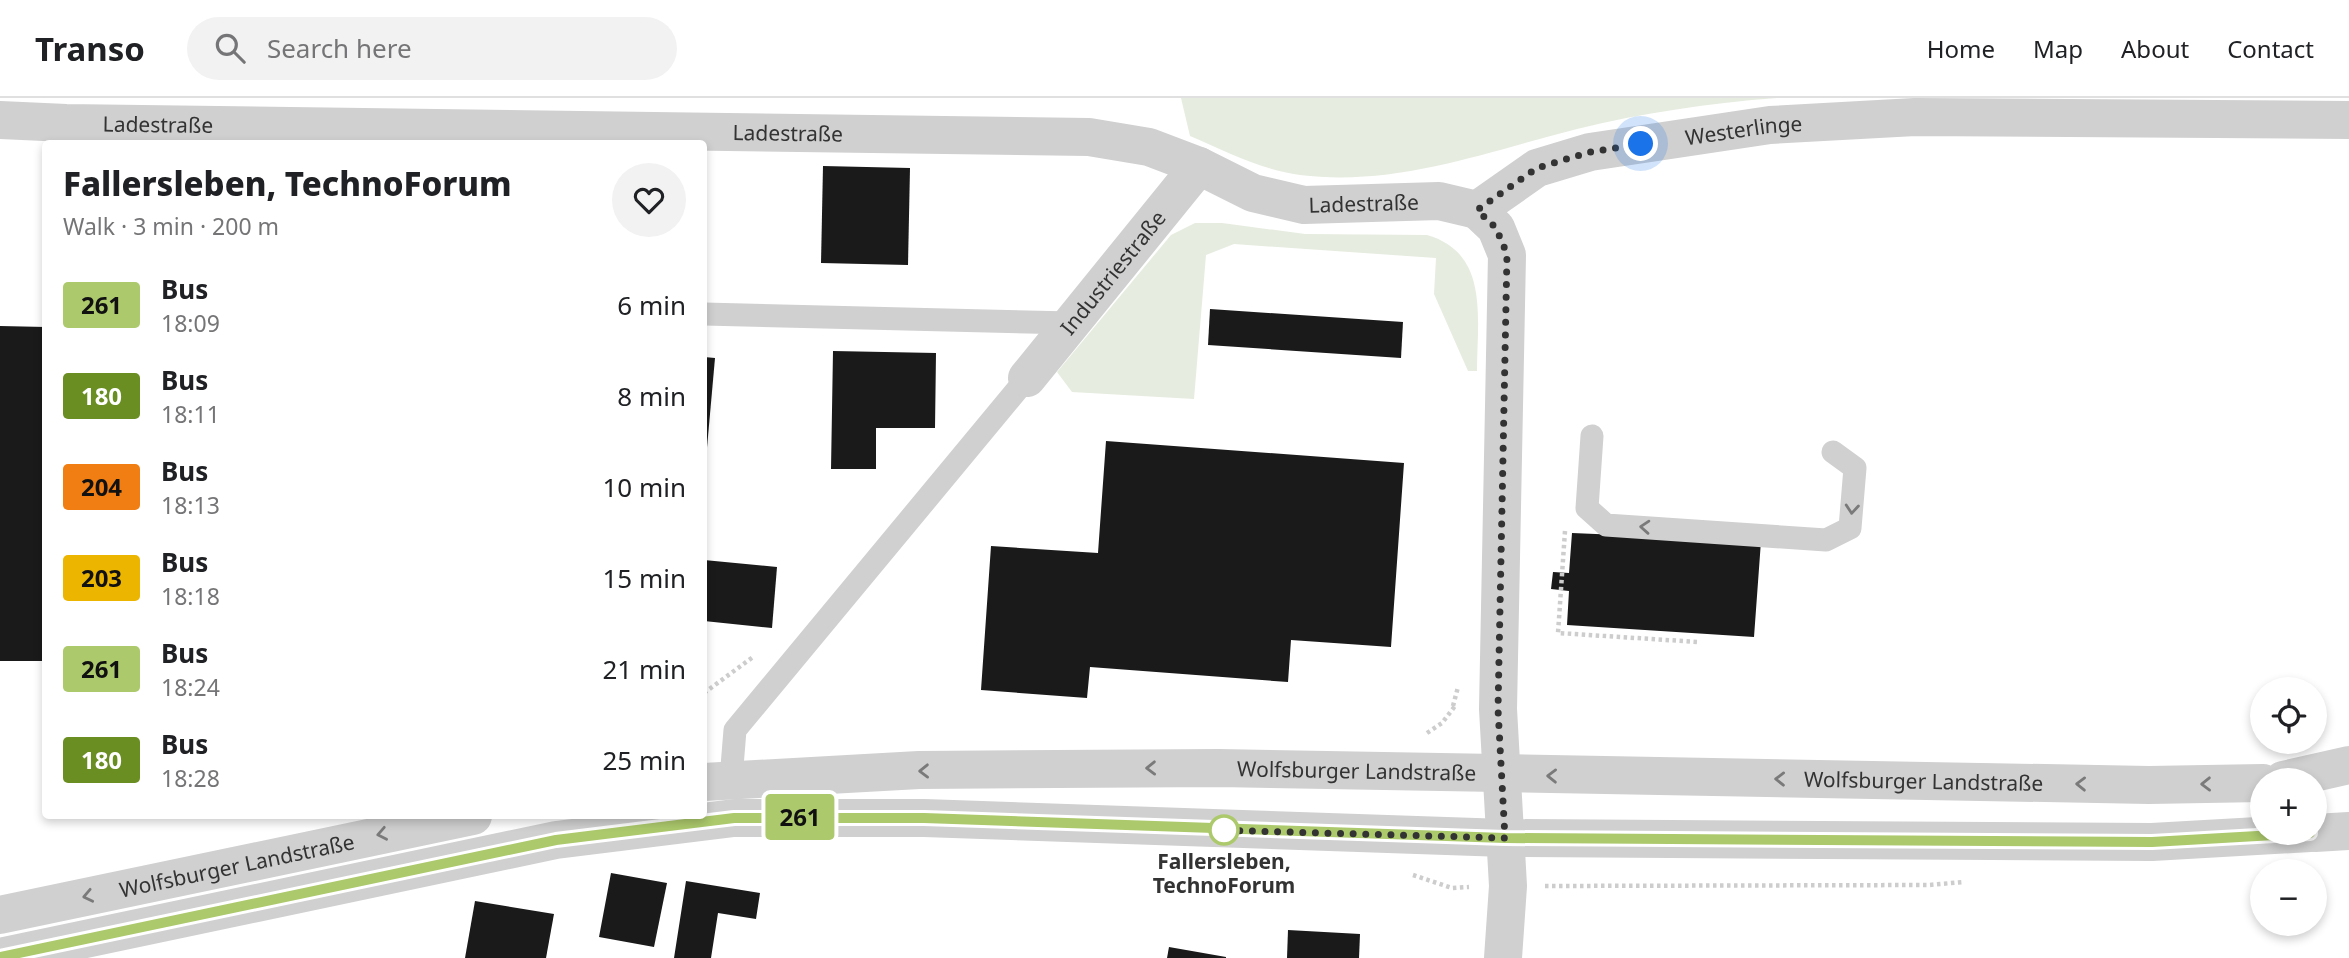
<!DOCTYPE html>
<html lang="en">
<head>
<meta charset="utf-8">
<style>
	body { margin:0; font-family:"Noto Sans",sans-serif; background:#f2f2f2; color:#202124; height:100vh; display:flex; flex-direction:column; font-size:26px; white-space:nowrap }
	* { box-sizing:border-box; margin:0 }
	p { font-size:23px; color:#757577 }
	.icon { flex:none; width:38px; height:38px; fill:none; stroke:currentColor; stroke-width:2; stroke-linecap:round; stroke-linejoin:round }
	.map { position:relative; flex:1; overflow:hidden }
	.sheet { position:absolute; left:42px; top:42px; width:665px; height:679px; display:flex; flex-direction:column; background:#fff; border-radius:7px; box-shadow:0 4px 10px #0003 }
	.sheet>* { flex:none }
	.badge { padding:0 14px; border-radius:5px; font-size:24px; line-height:46px }
	.tools { position:absolute; left:2250px; top:579px; display:grid; gap:14px }
	.tools a { display:grid; place-items:center; width:77px; height:77px; border-radius:50%; background:#fff; box-shadow:0 4px 10px #0003; font-size:35px }
	.you { position:absolute; width:35px; height:35px; margin:-18px; border:5px solid #fff; border-radius:50%; background:#1a73e8; box-shadow:0 0 0 10px #1a73e833 }
	.map>.badge { position:absolute; translate:-50% -50%; box-shadow:0 0 0 4px #fff }
	.round { display:grid; place-items:center; flex:none; width:74px; height:74px; border-radius:37px; background:#f2f2f2 }
	.summary { display:flex; align-items:center; justify-content:space-between; height:119px; padding:0 21px }
	h1 { font-size:33px; font-weight:800; line-height:52px }
	ul { padding:0; list-style:none }
	li { display:flex; align-items:center; gap:21px; height:91px; padding:0 21px }
	li div { flex:1 }
	li b { display:block; font-size:26px }
	li em { font-style:normal }
	li .badge { min-width:77px; font-weight:700; text-align:center }
	header { display:flex; align-items:center; gap:42px; box-sizing:border-box; height:98px; padding:0 35px; background:#fff; border-bottom:2px solid #e0e0e0 }
	header strong { font-size:33px }
	nav { display:flex; gap:38px; margin-inline-start:auto; font-size:24px }
	.search { width:490px; height:63px; background:#f2f2f2; display:flex; align-items:center; gap:18px; box-sizing:border-box; padding:0 24px; border-radius:38px; color:#757577; font-size:26px }
	.map>svg:first-child { display:block }
	.green { fill:#e6ecdf }
	.building { fill:#1a1a1a }
	.lines { fill:none; stroke-linecap:round; stroke-linejoin:round }
	.path { stroke:#cdcdcd; stroke-width:4.5; stroke-dasharray:3.5 3.5; stroke-linecap:butt }
	.service { stroke:#d0d0d0; stroke-width:23 }
	.minor { stroke:#d0d0d0; stroke-width:38 }
	.tertiary { stroke:#d0d0d0; stroke-width:38 }
	.oneway { stroke:#7a7a7a }
	.line-casing { stroke:#fff; stroke-width:16 }
	.line { stroke:#acc96c; stroke-width:10 }
	.walk { stroke:#333; stroke-width:7; stroke-dasharray:0 12.6 }
	.stop-dot { fill:#fff; stroke:#acc96c; stroke-width:3.5 }
	.labels { text-anchor:middle; dominant-baseline:central; stroke-width:7; stroke-linejoin:round; paint-order:stroke }
	.street-label { font-size:21px; fill:#333; stroke:#fff }
	.stop-label { font-size:21px; font-weight:bold; fill:#333; stroke:#fff }
</style>
</head>
<body>
<header>
<strong>Transo</strong>
<div class="search"><svg class="icon" aria-label="search" viewBox="0 0 24 24"><circle cx="10" cy="10" r="6"/><path d="M15 15l6 6"/></svg>Search here</div>
<nav><a>Home</a><a>Map</a><a>About</a><a>Contact</a></nav>
</header>
<div class="map">
<svg width="2349" height="860" viewBox="0 0 2349 860">
	<rect width="100%" height="100%" fill="#fff"/>
	<g class="green">
		<path d="M 1181,0 L 1777,0 C 1710,5 1642,15 1577,31 C 1486,54 1396,89 1300,77 C 1261,72 1225,53 1190,38 Z"/>
		<path d="M 1195,125 L 1222,125 L 1305,136 L 1427,137 C 1490,155 1477,221 1477,273 L 1468,273 L 1434,196 L 1436,160 L 1234,146 L 1206,157 L 1194,301 L 1072,294 L 1057,274 L 1171,137 Z"/>
	</g>
	<g class="building">
		<polygon points="823,68 910,70 908,167 821,165"/>
		<polygon points="1210,211 1403,224 1401,260 1208,247"/>
		<polygon points="0,228 46,229 46,563 0,563"/>
		<polygon points="833,253 936,255 935,330 876,330 876,371 831,371"/>
		<polygon points="704,259 715,260 705,372 704,372"/>
		<polygon points="1106,343 1404,365 1391,549 1291,542 1288,584 1090,569 1087,600 981,592 991,448 1098,455"/>
		<polygon points="1572,435 1761,443 1754,539 1567,527 1569,493 1551,491 1553,474 1569,475"/>
		<polygon points="704,462 777,469 772,530 704,523"/>
		<polygon points="611,775 667,785 654,849 599,839"/>
		<polygon points="686,783 760,795 756,821 718,815 711,860 674,860"/>
		<polygon points="475,803 554,816 546,860 465,860"/>
		<polygon points="1288,832 1360,836 1359,860 1287,860"/>
		<polygon points="1169,849 1226,859 1226,860 1167,860"/>
	</g>
	<g class="lines">
		<g class="path">
			<polyline points="1565,433 1558,535 1698,544"/>
			<polyline points="704,595 753,559"/>
			<polyline points="1453,608 1458,589"/>
			<polyline points="1427,635 1442,625 1455,608"/>
			<polyline points="1413,777 1452,790 1469,789"/>
			<polyline points="1545,788 1929,787 1963,784"/>
		</g>
		<g class="service">
			<polyline points="704,216 1072,225"/>
			<polyline points="1592,338 1587,410 1606,427 1826,442 1850,430 1855,370 1833,354"/>
			<polyline points="731,681 735,632 1027,280"/>
		</g>
		<g class="minor">
			<path id="s1" d="M 0,22 L 66,25 L 1089,39 L 1149,49 L 1199,68 L 1253,95 L 1304,107 L 1439,103 L 1477,112"/>
			<path id="s2" d="M 1477,112 L 1537,70 L 1590,54 L 1770,27 L 1915,19 L 2349,22"/>
			<polyline points="1477,112 1496,130 1507,157 1498,611 1508,788 1503,860"/>
			<path id="s3" d="M 1027,280 L 1199,68"/>
		</g>
		<g class="tertiary">
			<polyline points="2283,682 2349,667"/>
			<path id="s4" d="M 704,684 L 919,672 L 1219,670 L 2149,687 L 2263,685"/>
			<polyline points="2315,735 2349,733"/>
			<path id="s5" d="M 0,817 L 473,718"/>
			<polyline points="0,859 556,742 734,720 924,720 1505,740 2152,744 2310,735"/>
		</g>
	</g>
	<defs><path id="oneway-chevron" d="M-2-3.5L2.5 0L-2 3.5" fill="none" stroke-width="1.6" stroke-linecap="round" stroke-linejoin="round" transform="scale(1.75)"/></defs>
	<g class="oneway">
		<use href="#oneway-chevron" transform="translate(1852 411) rotate(95)"/>
		<use href="#oneway-chevron" transform="translate(1645 429) rotate(-176)"/>
		<use href="#oneway-chevron" transform="translate(1151 670) rotate(179)"/>
		<use href="#oneway-chevron" transform="translate(924 673) rotate(179)"/>
		<use href="#oneway-chevron" transform="translate(1552 678) rotate(-179)"/>
		<use href="#oneway-chevron" transform="translate(1780 681) rotate(-179)"/>
		<use href="#oneway-chevron" transform="translate(2081 686) rotate(-179)"/>
		<use href="#oneway-chevron" transform="translate(2206 686) rotate(179)"/>
		<use href="#oneway-chevron" transform="translate(382 736) rotate(169)"/>
		<use href="#oneway-chevron" transform="translate(88 798) rotate(168)"/>
	</g>
	<g class="lines">
		<g class="line-casing">
			<polyline id="line" points="0,859 556,742 734,720 924,720 1505,740 2152,744 2310,735"/>
		</g>
		<use href="#line" class="line"/>
		<polyline class="walk" points="1224,732 1213,732 1505,740 1498,611 1507,156 1496,130 1477,112 1537,70 1590,54 1641,46"/>
	</g>
	<circle class="stop-dot" cx="1224" cy="732" r="14"/>
	<g class="labels">
		<g class="street-label">
			<text stroke="none"><textPath href="#s1" startOffset="158">Ladestraße</textPath></text>
			<text stroke="none"><textPath href="#s2" startOffset="284">Westerlinge</textPath></text>
			<text stroke="none"><textPath href="#s1" startOffset="788">Ladestraße</textPath></text>
			<text stroke="none"><textPath href="#s1" startOffset="1376">Ladestraße</textPath></text>
			<text stroke="none"><textPath href="#s3" startOffset="136">Industriestraße</textPath></text>
			<text stroke="none"><textPath href="#s4" startOffset="653">Wolfsburger Landstraße</textPath></text>
			<text stroke="none"><textPath href="#s4" startOffset="1220">Wolfsburger Landstraße</textPath></text>
			<text stroke="none"><textPath href="#s5" startOffset="242">Wolfsburger Landstraße</textPath></text>
		</g>
		<g class="stop-label">
			<text x="1224" y="763">Fallersleben,<tspan x="1224" dy="24">TechnoForum</tspan></text>
		</g>
	</g>
</svg>
<div class="tools">
<a><svg class="icon" aria-label="locate" viewBox="0 0 24 24"><circle cx="12" cy="12" r="6"/><path d="M12 2v4M12 18v4M2 12h4M18 12h4"/></svg></a>
<a>+</a>
<a>−</a>
</div>
<div class="you" style="left:1641px;top:46px"></div>
<b class="badge" style="left:800px;top:719px;background:#acc96c;color:#111">261</b>
<section class="sheet">
<div class="summary"><div><h1>Fallersleben, TechnoForum</h1><p>Walk · 3 min · 200 m</p></div><a class="round"><svg class="icon" aria-label="heart" viewBox="0 0 24 24"><path d="M12 20l-8-8c-3-5 5-10 8-4 3-6 11-1 8 4z"/></svg></a></div>
<ul>
<li><span class="badge" style="background:#acc96c;color:#111">261</span><div><b>Bus</b><p>18:09</p></div><em>6 min</em></li>
<li><span class="badge" style="background:#6b8e23;color:#fff">180</span><div><b>Bus</b><p>18:11</p></div><em>8 min</em></li>
<li><span class="badge" style="background:#f07e12;color:#111">204</span><div><b>Bus</b><p>18:13</p></div><em>10 min</em></li>
<li><span class="badge" style="background:#ebb500;color:#111">203</span><div><b>Bus</b><p>18:18</p></div><em>15 min</em></li>
<li><span class="badge" style="background:#acc96c;color:#111">261</span><div><b>Bus</b><p>18:24</p></div><em>21 min</em></li>
<li><span class="badge" style="background:#6b8e23;color:#fff">180</span><div><b>Bus</b><p>18:28</p></div><em>25 min</em></li>
</ul>
</section>
</div>
</body>
</html>
